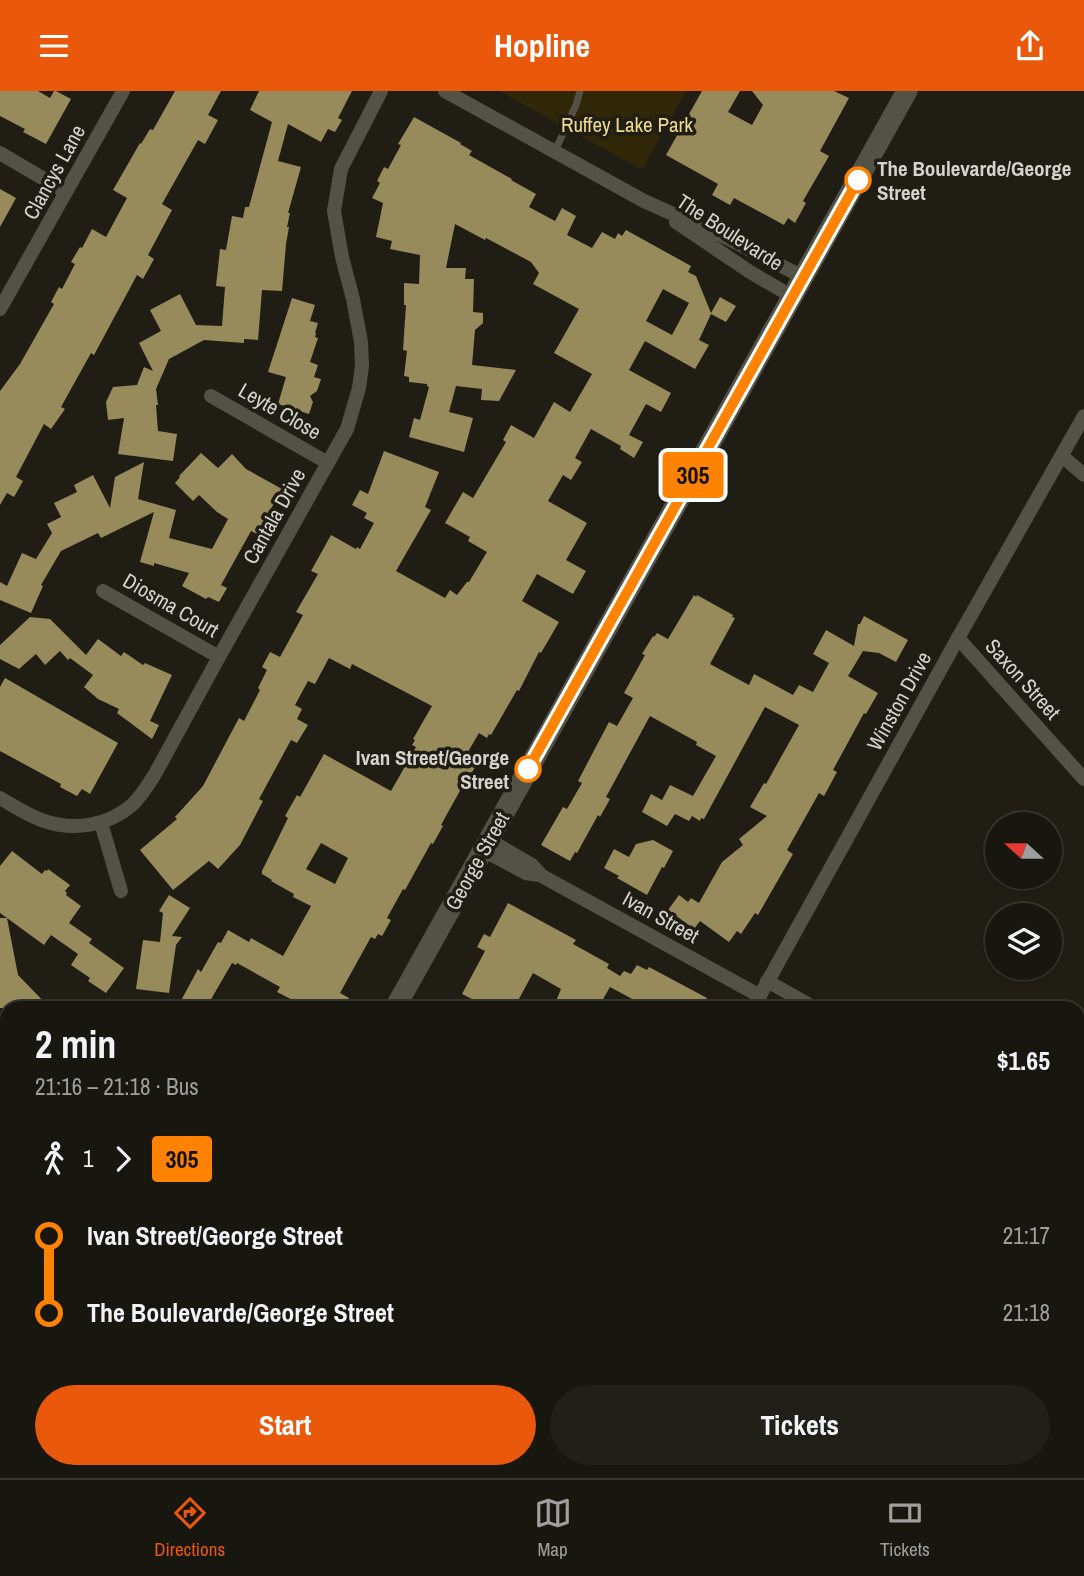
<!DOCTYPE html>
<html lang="en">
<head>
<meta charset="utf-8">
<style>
	body { margin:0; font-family:"Archivo Narrow",sans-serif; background:#201f18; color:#f1f3f6; height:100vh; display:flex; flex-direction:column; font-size:26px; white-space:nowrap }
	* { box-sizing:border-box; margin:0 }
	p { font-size:23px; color:#9e9f9e }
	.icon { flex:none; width:38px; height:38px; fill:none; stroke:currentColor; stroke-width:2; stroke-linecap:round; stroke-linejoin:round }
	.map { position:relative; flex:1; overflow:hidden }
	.sheet { position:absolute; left:0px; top:910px; width:1085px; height:478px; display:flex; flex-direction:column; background:#17160f; border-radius:21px 21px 0 0; box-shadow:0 2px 5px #0004,0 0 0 2px #36352f }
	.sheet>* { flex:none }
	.badge { padding:0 14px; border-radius:5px; font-size:24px; line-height:46px }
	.needle { width:46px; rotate:291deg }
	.fabs { position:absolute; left:985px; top:721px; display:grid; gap:14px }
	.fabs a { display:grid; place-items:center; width:77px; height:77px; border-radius:50%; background:#17160f; box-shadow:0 2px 5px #0004,0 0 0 2px #36352f; font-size:35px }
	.map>.badge { position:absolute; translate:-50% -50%; box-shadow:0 0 0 4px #fff }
	.legs { display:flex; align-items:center; gap:10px; height:77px; padding:0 35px; font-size:23px }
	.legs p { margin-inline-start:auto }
	.head { display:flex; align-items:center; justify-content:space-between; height:119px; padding:0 35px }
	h1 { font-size:38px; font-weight:800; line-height:52px }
	.button { display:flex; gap:14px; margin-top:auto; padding:14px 35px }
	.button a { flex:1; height:80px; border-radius:42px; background:#ea580c; color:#fff; font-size:28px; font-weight:800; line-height:80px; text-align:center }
	.button a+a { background:#201f18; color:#f1f3f6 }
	ul { padding:0 35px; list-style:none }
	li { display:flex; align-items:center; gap:24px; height:77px; font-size:26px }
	li i { display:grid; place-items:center; width:10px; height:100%; margin:0 9px; background:currentColor }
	li i::after { content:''; width:18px; height:18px; margin:-9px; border:5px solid; border-radius:50%; background:#17160f }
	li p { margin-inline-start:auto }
	li:first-child i { background:linear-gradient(#0000 50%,currentColor 0) }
	li:last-child i { background:linear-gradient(currentColor 50%,#0000 0) }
	header { display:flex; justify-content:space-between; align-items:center; height:91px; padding:0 35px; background:#ea580c; color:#fff; font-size:32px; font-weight:800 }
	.tabs { display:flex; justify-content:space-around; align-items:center; height:98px; border-top:2px solid #36352f; background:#17160f; font-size:19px; color:#9e9f9e }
	.tabs a { display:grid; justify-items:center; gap:4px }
	.tabs .current { color:#ea580c }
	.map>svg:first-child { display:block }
	.green { fill:#2f2707 }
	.building { fill:#978b5c; fill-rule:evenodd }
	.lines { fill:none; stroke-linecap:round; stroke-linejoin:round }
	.lane { stroke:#545147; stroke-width:7 }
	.street { stroke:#545147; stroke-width:14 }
	.secondary { stroke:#545147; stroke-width:21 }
	.primary { stroke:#6183a8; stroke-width:21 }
	.line-1-casing { stroke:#fff; stroke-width:16 }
	.line-1 { stroke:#ff8200; stroke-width:10 }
	.stop-1-dot { fill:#fff; stroke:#ff8200; stroke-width:3.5 }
	.labels { text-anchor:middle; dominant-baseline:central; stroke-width:7; stroke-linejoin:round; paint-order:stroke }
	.park-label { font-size:21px; fill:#eeda8f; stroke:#1f1d14 }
	.stop-label { font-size:21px; font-weight:bold; fill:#d5d3ce; stroke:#1f1d14; text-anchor:start }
	.street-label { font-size:21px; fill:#d5d3ce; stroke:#1f1d14 }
</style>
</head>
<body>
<header><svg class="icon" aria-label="menu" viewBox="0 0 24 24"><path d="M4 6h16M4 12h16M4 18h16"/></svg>Hopline<svg class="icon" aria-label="share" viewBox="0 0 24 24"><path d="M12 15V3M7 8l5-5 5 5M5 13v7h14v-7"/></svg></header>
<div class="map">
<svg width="1084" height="1387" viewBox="0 0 1084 1387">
	<rect width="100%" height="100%" fill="#1f1d14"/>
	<polygon class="green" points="499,0 686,0 642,79"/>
	<g class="building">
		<polygon points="0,0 38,0 50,7 54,0 56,0 71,8 46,53 23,41 25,38 0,25"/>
		<polygon points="175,0 221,0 208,24 218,29 205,53 198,49 162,113 172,119 148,164 154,168 143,188 137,184 94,264 91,262 61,316 65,318 51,338 44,333 16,386 23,390 14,406 7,402 0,414 0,300 20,273 54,213 51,211 59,196 62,198 75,173 71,171 80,156 82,157 92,138 106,146 127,107 113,99 140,52 141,53 150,38 153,39"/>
		<polygon points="259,0 352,0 338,27 342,29 335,41 328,38 321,51 288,33 278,70 301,76 288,122 290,122 287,136 289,136 286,153 282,200 262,199 258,249 244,248 244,252 204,249 169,268 156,298 158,314 156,314 158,340 177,343 173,370 118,363 124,327 108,329 106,311 113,296 137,294 144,276 153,280 139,252 161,240 150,219 180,203 196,234 222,235 225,196 216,195 220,158 226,159 232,125 243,127 245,116 249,116 272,31 250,19"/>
		<polygon points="702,0 740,0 728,21 752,34 763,14 752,0 834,0 849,7 820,60 829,65 803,110 806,112 795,132 788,127 784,134 734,107 730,114 712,104 718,93 666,64"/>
		<path d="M 414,26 L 461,52 L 460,53 L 472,60 L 469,64 L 512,88 L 511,89 L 536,103 L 529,116 L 555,130 L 562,117 L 576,125 L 567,144 L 592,157 L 602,141 L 615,148 L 618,142 L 622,145 L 626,139 L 691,175 L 688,181 L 696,185 L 711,222 L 720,206 L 736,215 L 726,231 L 711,223 L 699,249 L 709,254 L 695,278 L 645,250 L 629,279 L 671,302 L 661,321 L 646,313 L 629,344 L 643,351 L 634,367 L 620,358 L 621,355 L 591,338 L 575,367 L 582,371 L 571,389 L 563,384 L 548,410 L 587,432 L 566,469 L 586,480 L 573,503 L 537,483 L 522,510 L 559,531 L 541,562 L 539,561 L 519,600 L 517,599 L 491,644 L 489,643 L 487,647 L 479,642 L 465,666 L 477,673 L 468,688 L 467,687 L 441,734 L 443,735 L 433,753 L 431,752 L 405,799 L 403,798 L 387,827 L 391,829 L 382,845 L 378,843 L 375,848 L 371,846 L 340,902 L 349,907 L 343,917 L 308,917 L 277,901 L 280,896 L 237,872 L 236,874 L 232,872 L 206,917 L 177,917 L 198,878 L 201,881 L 218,851 L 221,852 L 228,839 L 249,851 L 251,847 L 283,865 L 311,815 L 293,806 L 294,803 L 271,790 L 272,789 L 262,783 L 262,780 L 288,727 L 285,725 L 297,704 L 300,706 L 324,663 L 391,700 L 416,656 L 412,654 L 415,649 L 413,648 L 432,615 L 352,573 L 350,578 L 329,567 L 315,593 L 308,590 L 295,614 L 302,618 L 297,628 L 308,634 L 297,652 L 291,649 L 259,708 L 263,710 L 240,754 L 218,778 L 209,770 L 173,799 L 140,759 L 177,728 L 175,726 L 203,695 L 239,627 L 244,630 L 260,599 L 258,597 L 267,579 L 262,576 L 270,561 L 280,566 L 303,524 L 296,521 L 318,483 L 311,480 L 331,444 L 356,458 L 357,456 L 360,458 L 374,432 L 364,427 L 367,422 L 352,414 L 360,399 L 368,403 L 384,360 L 439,381 L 425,416 L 431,419 L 396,480 L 445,507 L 450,499 L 457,504 L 467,491 L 469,491 L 487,461 L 468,450 L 470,446 L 445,432 L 463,401 L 473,407 L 506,351 L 503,349 L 511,334 L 534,347 L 554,311 L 570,321 L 592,283 L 554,262 L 579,218 L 533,193 L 539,182 L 531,171 L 486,147 L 485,149 L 455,133 L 446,177 L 466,177 L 465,188 L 474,188 L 473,221 L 483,222 L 483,232 L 475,239 L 472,274 L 516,279 L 499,310 L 481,309 L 482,298 L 456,295 L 449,321 L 473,327 L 464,361 L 409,346 L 414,327 L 420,329 L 429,296 L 427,295 L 427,293 L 409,291 L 409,286 L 404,285 L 407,260 L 403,259 L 406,214 L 404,214 L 404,192 L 419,193 L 420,164 L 390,158 L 392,150 L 376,146 L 383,112 L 372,107 L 380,92 L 377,90 L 384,76 L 388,78 L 401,54 L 398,53 ZM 663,198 L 689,212 L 672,244 L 646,230 ZM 321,752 L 348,767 L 335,793 L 306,778 Z"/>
		<polygon points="0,98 16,107 0,136"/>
		<polygon points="292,207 315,214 310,230 318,232 315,242 316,242 315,246 318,247 310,271 318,274 314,286 321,288 317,300 310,305 313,311 309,323 278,313 286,286 268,281"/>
		<polygon points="201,362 218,377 232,363 246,378 282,398 257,443 251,440 221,494 227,497 219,511 208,506 206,508 182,495 189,482 154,472 154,475 140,471 154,421 101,447 98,442 61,460 41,494 43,495 31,522 0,509 0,491 7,495 22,462 36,468 52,442 47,433 61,426 54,412 77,401 74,394 93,384 110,417 115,386 144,371 138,408 176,419 169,447 212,458 228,428 217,421 199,404 193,410 175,392 180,386 179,385"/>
		<polygon points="694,504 696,506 697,504 733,524 732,526 735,527 710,573 749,594 754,583 793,604 799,594 813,601 829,572 813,563 826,539 854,555 858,533 860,533 864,525 908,549 896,571 879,562 863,560 848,585 878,602 866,623 864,622 833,679 837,681 824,705 819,702 787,759 793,763 758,824 755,822 741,843 737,840 729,851 700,830 694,838 668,819 679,804 688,811 691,807 699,812 722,771 743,754 739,748 767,725 750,716 764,692 766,693 799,634 765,616 704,728 701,727 700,730 692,725 689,730 675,723 667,735 642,721 651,703 662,709 670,694 693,705 716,665 696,654 697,651 650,625 606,706 610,708 600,726 598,724 577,762 575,761 570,770 541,754 563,716 567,718 582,692 578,690 609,631 617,635 633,607 624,602 645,564 642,563 653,545 654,546 657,542 668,548"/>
		<polygon points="30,526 50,528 86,564 98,548 121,565 124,561 143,574 145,572 172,584 150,630 159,634 152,648 117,622 119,618 98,608 84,596 93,584 70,567 68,569 60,560 45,574 36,563 19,578 0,568 0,554"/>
		<polygon points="5,587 118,652 90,703 82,698 77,705 60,696 61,693 0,660 0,596"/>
		<polygon points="653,749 673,760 664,777 662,776 647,804 617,787 619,785 604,777 614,758 629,766 636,753"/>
		<polygon points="12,760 42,783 45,779 47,780 48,778 70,794 65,800 67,802 66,804 81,815 69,832 92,848 89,852 124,877 106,902 88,890 90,887 71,874 78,863 51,844 44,854 7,827 18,884 50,917 0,917 0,827 7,827 0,822 0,775"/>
		<polygon points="169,804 190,817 172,845 182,846 176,854 169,902 136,898 143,849 160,851 163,822 159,820"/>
		<polygon points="508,812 576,849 573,853 609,873 607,877 620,885 624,880 631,883 637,874 647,879 649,876 707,907 702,917 629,917 634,909 610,896 598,917 553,917 561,898 533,882 514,917 467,917 472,908 462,903 485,860 477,856 484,843 490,846"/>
	</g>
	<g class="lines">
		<polyline class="lane" points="555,60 576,14 580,0"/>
		<g class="street">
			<polyline points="445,0 644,110 727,147 803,186"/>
			<polyline points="0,62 66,101"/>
			<polyline points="676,131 750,181 793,206"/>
			<polyline points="0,218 123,0"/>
			<polyline points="211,305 328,372"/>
			<polyline points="1062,365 1084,384"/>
			<polyline points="103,500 219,566"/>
			<polyline points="958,547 1084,688"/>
			<path d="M 0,707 C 14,715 28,725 44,730 C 74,740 108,735 132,714 C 141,706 148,694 155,683 L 219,566 L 347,338 L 359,297 L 362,275 L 361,251 L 353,208 L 342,166 L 334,120 L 341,78 L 381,0"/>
			<polyline points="101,732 121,800"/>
			<polyline points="489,749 532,774 542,785 760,905"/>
			<polyline points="483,759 526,782 538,784"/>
			<polyline points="767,890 815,917"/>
			<polyline points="753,917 958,547 1084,325"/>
			<polyline points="0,988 7,996"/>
			<polyline points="1078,1292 1084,1284"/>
			<polyline points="947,1381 950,1387"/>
			<polyline points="491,1387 494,1381"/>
		</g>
		<polyline class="secondary" points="395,917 907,0"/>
		<g class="primary">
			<polyline points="0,1231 7,1238"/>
			<polyline points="0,1287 7,1295"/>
			<polyline points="86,1381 91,1387"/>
			<polyline points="133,1381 139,1387"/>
		</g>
	</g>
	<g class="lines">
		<g class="line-1-casing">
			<polyline id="line-1" points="528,678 858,89"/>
		</g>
		<use href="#line-1" class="line-1"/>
	</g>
	<g class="stop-1-dot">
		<circle cx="858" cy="89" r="12"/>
		<circle cx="528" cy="678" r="12"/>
	</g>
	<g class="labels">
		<g class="park-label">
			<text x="627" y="33">Ruffey Lake Park</text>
		</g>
		<g class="stop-label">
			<text x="877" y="77">The Boulevarde/George<tspan x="877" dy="24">Street</tspan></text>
			<text x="509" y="666" text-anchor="end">Ivan Street/George<tspan x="509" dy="24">Street</tspan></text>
		</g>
		<g class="street-label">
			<text transform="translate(54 81) rotate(-61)">Clancys Lane</text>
			<text transform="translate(730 141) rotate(33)">The Boulevarde</text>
			<text transform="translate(280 320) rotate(30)">Leyte Close</text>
			<text transform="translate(274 425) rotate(-61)">Cantala Drive</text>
			<text transform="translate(171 514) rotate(30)">Diosma Court</text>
			<text transform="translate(1023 588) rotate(48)">Saxon Street</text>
			<text transform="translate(899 610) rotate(-61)">Winston Drive</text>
			<text transform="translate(477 770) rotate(-61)">George Street</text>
			<text transform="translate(661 826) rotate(29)">Ivan Street</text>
		</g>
	</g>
</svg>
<div class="fabs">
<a><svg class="needle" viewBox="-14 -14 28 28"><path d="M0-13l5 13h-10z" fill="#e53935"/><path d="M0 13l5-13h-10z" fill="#9e9f9e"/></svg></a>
<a><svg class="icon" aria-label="layers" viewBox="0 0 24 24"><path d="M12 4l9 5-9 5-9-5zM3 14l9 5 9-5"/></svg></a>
</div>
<b class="badge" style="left:693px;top:384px;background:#ff8200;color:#111">305</b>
<section class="sheet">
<div class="head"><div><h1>2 min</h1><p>21:16 – 21:18 · Bus</p></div><b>$1.65</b></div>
<div class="legs"><svg class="icon" aria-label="walk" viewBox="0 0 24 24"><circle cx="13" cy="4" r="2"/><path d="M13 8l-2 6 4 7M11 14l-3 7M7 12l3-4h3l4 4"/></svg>1<svg class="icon" aria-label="forward" viewBox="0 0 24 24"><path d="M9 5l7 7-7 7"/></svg><b class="badge" style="background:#ff8200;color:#111">305</b></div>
<ul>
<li><i style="color:#ff8200"></i><b>Ivan Street/George Street</b><p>21:17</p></li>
<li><i style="color:#ff8200"></i><b>The Boulevarde/George Street</b><p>21:18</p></li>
</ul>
<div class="button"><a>Start</a><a>Tickets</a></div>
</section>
</div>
<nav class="tabs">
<a class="current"><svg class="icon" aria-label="directions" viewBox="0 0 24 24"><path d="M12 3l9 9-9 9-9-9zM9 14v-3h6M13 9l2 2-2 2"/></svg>Directions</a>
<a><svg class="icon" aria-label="map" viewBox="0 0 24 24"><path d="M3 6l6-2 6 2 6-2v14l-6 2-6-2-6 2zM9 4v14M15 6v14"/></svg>Map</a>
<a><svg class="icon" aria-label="tickets" viewBox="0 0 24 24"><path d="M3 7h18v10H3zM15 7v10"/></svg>Tickets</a>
</nav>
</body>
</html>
